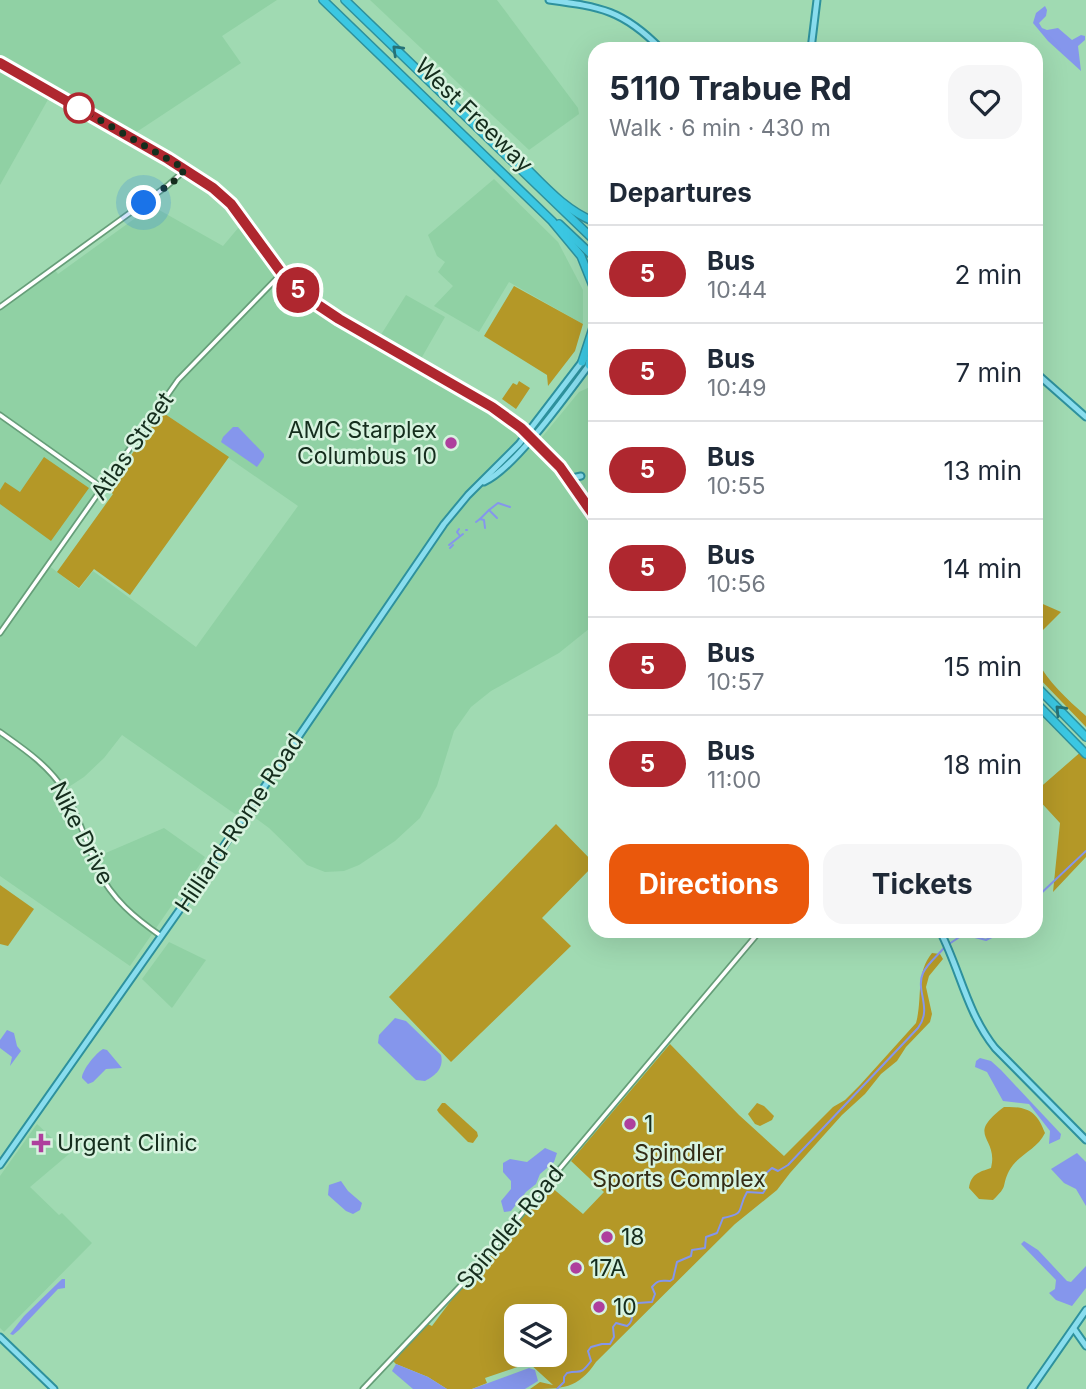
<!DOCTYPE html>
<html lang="en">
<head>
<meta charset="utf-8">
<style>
	body { margin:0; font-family:Inter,sans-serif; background:#f6f6f7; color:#1f2937; height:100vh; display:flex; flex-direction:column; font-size:26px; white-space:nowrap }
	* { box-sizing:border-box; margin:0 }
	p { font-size:23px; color:#747a83 }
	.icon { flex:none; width:38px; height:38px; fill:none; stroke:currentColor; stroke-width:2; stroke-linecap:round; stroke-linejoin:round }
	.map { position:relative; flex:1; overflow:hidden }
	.side { position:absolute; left:588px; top:42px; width:455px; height:896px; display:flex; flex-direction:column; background:#fff; border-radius:21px; box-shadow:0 7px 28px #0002 }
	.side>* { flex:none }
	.badge { padding:0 14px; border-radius:23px; font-size:24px; line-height:46px }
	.fabs { position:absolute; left:504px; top:1304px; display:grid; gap:14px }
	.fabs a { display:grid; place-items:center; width:63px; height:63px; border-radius:14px; background:#fff; box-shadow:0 7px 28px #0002; font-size:35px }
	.you { position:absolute; width:35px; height:35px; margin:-18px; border:5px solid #fff; border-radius:50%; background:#1a73e8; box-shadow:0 0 0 10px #1a73e833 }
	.map>.badge { position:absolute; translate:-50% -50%; box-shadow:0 0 0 4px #fff }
	h2 { padding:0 21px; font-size:26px; line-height:63px }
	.round { display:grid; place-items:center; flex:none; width:74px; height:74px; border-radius:21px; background:#f6f6f7 }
	.summary { display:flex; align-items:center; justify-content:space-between; height:119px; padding:0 21px }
	h1 { font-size:33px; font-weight:700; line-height:52px }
	.button { display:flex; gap:14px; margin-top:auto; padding:14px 21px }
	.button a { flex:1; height:80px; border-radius:21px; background:#ea580c; color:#fff; font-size:28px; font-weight:700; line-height:80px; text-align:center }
	.button a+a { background:#f6f6f7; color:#1f2937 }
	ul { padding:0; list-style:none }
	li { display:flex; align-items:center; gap:21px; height:98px; padding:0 21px; border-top:2px solid #e0e1e3 }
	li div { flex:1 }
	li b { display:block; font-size:26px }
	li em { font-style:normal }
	li .badge { min-width:77px; font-weight:700; text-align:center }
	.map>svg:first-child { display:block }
	.built { fill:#90d1a4; fill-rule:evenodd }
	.green { fill:#b49827; fill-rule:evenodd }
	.water { fill:#8596ec }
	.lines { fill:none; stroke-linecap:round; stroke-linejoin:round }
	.stream { stroke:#8596ec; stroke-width:2 }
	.minor-casing { stroke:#669e79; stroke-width:7 }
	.major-casing { stroke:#2e919d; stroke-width:9 }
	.highway-casing { stroke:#2e919d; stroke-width:10 }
	.minor { stroke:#fff; stroke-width:3.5 }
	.major { stroke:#89ddee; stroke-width:5 }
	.highway { stroke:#3bc7e2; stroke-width:7 }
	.oneway { stroke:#267276 }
	.line-casing { stroke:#fff; stroke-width:16 }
	.line { stroke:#af272f; stroke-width:10 }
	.walk { stroke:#152d1d; stroke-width:7; stroke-dasharray:0 12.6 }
	.stop-dot { fill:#fff; stroke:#af272f; stroke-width:3.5 }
	.poi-dot { fill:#ae3f9d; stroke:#d7f3df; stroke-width:2.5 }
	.labels { text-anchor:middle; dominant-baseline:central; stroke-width:5; stroke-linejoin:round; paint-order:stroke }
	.street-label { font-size:23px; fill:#152d1d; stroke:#d7f3df }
	.poi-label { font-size:23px; fill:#152d1d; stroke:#d7f3df; text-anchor:start }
	.park-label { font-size:23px; fill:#332c15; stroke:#d7f3df }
</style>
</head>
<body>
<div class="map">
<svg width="1086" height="1389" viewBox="0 0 1086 1389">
	<rect width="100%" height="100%" fill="#a0dab2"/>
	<g class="built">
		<polygon points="0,0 277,0 222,36 241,63 135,133 0,57"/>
		<polygon points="370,0 497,0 578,108 579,114 529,150"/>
		<polygon points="0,70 50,96 0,185"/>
		<polygon points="494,179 558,242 583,290 583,324 509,282 479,332 434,306 453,286 438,272 445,262 437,256 428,235"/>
		<path d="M 152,206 L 223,246 L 244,221 L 280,271 L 306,297 L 377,341 L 406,295 L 445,317 L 418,364 L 492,407 L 538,442 L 579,392 L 590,387 L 595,391 L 595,624 L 559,653 L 491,691 L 471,707 L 454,731 L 437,786 L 420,818 L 395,841 L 359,865 L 344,871 L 325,872 L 307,865 L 269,828 L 247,812 L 235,814 L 122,735 L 104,758 L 84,777 L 64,790 L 94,858 L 164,828 L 205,857 L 130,966 L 0,876 L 0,307 L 54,269 L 58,274 ZM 158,409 L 298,506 L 196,647 L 93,571 L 79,589 L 48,565 Z"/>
		<polygon points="169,942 206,960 172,1008 142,979"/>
		<polygon points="37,1124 69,1154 30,1187 59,1215 62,1213 92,1243 4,1332 0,1328 0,1176"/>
	</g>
	<g class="green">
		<polygon points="514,286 583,324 575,351 548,386 547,375 484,336"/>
		<polygon points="519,381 530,388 516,409 502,399 513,383 517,385"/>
		<polygon points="162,412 229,457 130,595 94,569 79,588 57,572 113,494 107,489"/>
		<polygon points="44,457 89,488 51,541 0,504 0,490 5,482 20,492"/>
		<polygon points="1036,601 1061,612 1036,637"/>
		<path d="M 1036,659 C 1048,682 1067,699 1086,716 L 1086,727 L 1036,675 Z"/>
		<polygon points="1083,750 1086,754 1086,857 1053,892 1060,823 1036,797 1036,791"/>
		<polygon points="556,824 595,864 542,918 571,946 451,1062 389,997"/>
		<polygon points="0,885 34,909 8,946 0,944"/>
		<path d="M 932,953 L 940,954 L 943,959 L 929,976 L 926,987 L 932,1014 L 930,1022 L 906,1047 L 897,1061 L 881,1074 L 865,1094 L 842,1115 L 790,1173 L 777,1190 L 735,1224 L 596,1362 C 578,1389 562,1389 530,1389 L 540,1382 L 553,1385 L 529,1363 L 485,1378 L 487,1383 L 472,1389 L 447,1389 L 428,1377 L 396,1364 L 391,1359 L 426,1323 L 432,1326 L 456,1294 L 550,1186 L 583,1214 L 604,1192 L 571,1161 L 670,1044 L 739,1115 L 784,1156 L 833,1107 L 845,1100 L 860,1085 L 916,1023 C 923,998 915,974 932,953 ZM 516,1316 L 555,1316 L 555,1354 L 516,1354 Z"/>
		<polygon points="442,1103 445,1103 477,1132 478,1136 473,1143 468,1142 439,1113 437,1110"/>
		<polygon points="757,1103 764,1106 774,1116 772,1120 760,1126 755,1124 748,1114"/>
		<path d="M 1004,1107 C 1027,1106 1037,1111 1045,1133 C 1037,1150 1017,1155 1009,1171 C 1001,1187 1009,1185 993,1200 L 979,1199 L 969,1188 C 971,1174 979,1172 991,1168 C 999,1136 964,1137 1004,1107 Z"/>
	</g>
	<g class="water">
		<polygon points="1045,6 1047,10 1046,16 1039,23 1042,28 1047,30 1058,28 1072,40 1081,35 1085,36 1085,40 1078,46 1081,71 1048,41 1033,23 1036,13"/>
		<polygon points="233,427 238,427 264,454 264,457 257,467 221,442 223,437"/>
		<path d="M 395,1018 L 406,1021 L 441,1055 C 444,1068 436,1075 425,1081 L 416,1080 L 378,1043 L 379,1035 Z"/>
		<polygon points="7,1030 14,1033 17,1046 21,1051 10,1066 12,1057 0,1048 0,1040"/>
		<path d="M 103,1049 L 107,1050 L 122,1068 L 106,1069 L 93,1082 L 88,1084 L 82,1078 C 82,1070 96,1053 103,1049 Z"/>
		<polygon points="980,1058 991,1061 1001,1070 1061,1134 1060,1139 1049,1144 1050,1131 1029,1104 1003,1101 987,1072 975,1067 976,1061"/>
		<polygon points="545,1148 557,1153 554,1162 540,1174 536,1184 526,1192 511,1211 504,1212 501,1201 511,1189 511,1181 503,1172 503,1163 510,1159 527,1162"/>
		<polygon points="1077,1153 1086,1162 1086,1206 1076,1189 1064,1183 1051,1169"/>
		<polygon points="341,1181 348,1191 362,1203 360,1210 353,1214 346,1211 328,1195 329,1185"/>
		<polygon points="1024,1241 1038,1250 1067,1281 1071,1282 1086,1266 1086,1288 1072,1306 1056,1300 1049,1293 1055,1289 1056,1280 1021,1244"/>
		<polygon points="62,1279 65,1279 65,1288 58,1289 19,1330 13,1335 10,1334 24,1316"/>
		<polygon points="396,1364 428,1377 447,1389 413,1389 392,1371"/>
		<polygon points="529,1368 535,1370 538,1381 525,1389 472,1389"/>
	</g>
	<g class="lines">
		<g class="stream">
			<polyline points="489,510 498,503 510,507"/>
			<polyline points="480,519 489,510 497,518"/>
			<polyline points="476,522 480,519 484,520 485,528"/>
			<polyline points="459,529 457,532 460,536"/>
			<polyline points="466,530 467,530"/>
			<polyline points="449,545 463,534"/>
			<polyline points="450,548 453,545"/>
			<polyline points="1036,898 1086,851"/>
			<polyline points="949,944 964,934 986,940 1003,931"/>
			<path d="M 557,1389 L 564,1382 L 564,1377 L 567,1373 C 581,1369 579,1377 591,1361 L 588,1351 L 591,1347 L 602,1344 L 610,1344 L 614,1337 L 613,1327 L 616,1323 L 627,1326 C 636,1319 629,1314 633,1307 L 638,1303 L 652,1302 L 655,1294 L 652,1287 C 659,1279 661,1281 670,1281 L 673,1279 L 677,1262 L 691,1256 L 692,1250 L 705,1248 L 706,1237 L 717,1233 L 723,1218 C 747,1213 736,1211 747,1192 L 763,1193 L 765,1190 L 763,1176 L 772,1168 L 778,1171 L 788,1165 L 918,1028 C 933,1008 915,991 923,973 C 927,964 938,955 945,947"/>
		</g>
		<g class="minor-casing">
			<g id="minor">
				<polyline points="0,307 167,186 184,171"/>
				<polyline points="0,415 103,488"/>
				<polyline points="0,633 178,380 282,273"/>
				<path d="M 0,732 C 24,749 48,765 64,790 C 79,815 86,844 98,870 C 112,899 135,918 161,936"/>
				<polyline points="363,1389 466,1280 760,931"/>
			</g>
		</g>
		<g class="major-casing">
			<g id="major">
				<path d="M 549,0 C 601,7 623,10 661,49"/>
				<polyline points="811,49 817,0"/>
				<path d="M 0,63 L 206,183 C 240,208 256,244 284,275 C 310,304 343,322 377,341"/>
				<path d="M 384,346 C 434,373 488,399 532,436 C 557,459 577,488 595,517"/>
				<polyline points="1036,373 1086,417"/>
				<polyline points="567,476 572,478 581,476"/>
				<path d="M 484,482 C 515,469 573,386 595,357"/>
				<path d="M 940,931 C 960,970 967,1013 995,1048 L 1086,1140"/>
				<polyline points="0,1165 195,888 444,524 468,495 519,444 584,359"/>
				<polyline points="1074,1329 1086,1346"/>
				<polyline points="0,1337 54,1389"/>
				<polyline points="1031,1389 1086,1310"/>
			</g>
		</g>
		<g class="highway-casing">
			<g id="highway">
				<polyline points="323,0 552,221 581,256 595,291"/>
				<polyline points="345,0 595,241"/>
				<path d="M 499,143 C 531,168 556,207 595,222"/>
				<polyline points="559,224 595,258"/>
				<polyline points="592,350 589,365 595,370"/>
				<polyline points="582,362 595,322"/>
				<polyline points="1036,686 1086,737"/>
				<polyline points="1036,703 1086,754"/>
			</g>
		</g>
		<use href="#minor" class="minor"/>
		<use href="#major" class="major"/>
		<use href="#highway" class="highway"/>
	</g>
	<defs><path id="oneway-chevron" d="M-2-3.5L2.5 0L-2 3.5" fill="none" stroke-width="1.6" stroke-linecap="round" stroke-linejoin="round" transform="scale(1.75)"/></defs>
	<g class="oneway">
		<use href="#oneway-chevron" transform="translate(397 50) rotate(-136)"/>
		<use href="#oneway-chevron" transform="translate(1060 710) rotate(-134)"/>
	</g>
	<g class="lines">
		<g class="line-casing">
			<polyline id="line" points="0,63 168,159 213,188 231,204 280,271 306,297 339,319 492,407 521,428 560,467 595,517"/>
		</g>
		<use href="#line" class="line"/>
		<polyline class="walk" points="79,108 185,169 178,178 144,203"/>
	</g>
	<circle class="stop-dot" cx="79" cy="108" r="14"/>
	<g class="poi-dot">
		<circle cx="451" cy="443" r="7"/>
		<circle cx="630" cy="1124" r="7"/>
		<path d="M37.5 1132.5h7v7h7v7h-7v7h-7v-7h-7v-7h7z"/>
		<circle cx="607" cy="1237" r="7"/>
		<circle cx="576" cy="1268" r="7"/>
		<circle cx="599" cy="1307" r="7"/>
	</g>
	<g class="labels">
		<g class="street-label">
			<text transform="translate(474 115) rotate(44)">West Freeway</text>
			<text transform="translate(132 446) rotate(-55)">Atlas Street</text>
			<text transform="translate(239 823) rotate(-56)">Hilliard-Rome Road</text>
			<text transform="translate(82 833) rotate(63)">Nike Drive</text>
			<text transform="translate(510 1227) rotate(-50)">Spindler Road</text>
		</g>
		<g class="poi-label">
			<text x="437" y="430" text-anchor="end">AMC Starplex<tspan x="437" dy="26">Columbus 10</tspan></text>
			<text x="644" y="1124">1</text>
			<text x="57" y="1143">Urgent Clinic</text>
			<text x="621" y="1237">18</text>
			<text x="590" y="1268">17A</text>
			<text x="613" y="1307">10</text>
		</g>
		<g class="park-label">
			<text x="679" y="1153">Spindler<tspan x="679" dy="26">Sports Complex</tspan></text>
		</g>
	</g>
</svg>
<div class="fabs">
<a><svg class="icon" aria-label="layers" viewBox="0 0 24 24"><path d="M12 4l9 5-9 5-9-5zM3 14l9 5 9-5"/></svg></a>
</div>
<div class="you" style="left:144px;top:203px"></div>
<b class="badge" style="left:298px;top:290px;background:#af272f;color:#fff">5</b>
<section class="side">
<div class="summary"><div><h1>5110 Trabue Rd</h1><p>Walk · 6 min · 430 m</p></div><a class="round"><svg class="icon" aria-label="heart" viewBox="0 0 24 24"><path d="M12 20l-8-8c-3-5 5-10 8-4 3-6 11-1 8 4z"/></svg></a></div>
<h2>Departures</h2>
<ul>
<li><span class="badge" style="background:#af272f;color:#fff">5</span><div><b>Bus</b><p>10:44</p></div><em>2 min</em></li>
<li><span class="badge" style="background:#af272f;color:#fff">5</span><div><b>Bus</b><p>10:49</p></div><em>7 min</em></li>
<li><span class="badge" style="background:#af272f;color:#fff">5</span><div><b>Bus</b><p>10:55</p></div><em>13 min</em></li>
<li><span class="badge" style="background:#af272f;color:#fff">5</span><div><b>Bus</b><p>10:56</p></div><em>14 min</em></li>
<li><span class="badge" style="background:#af272f;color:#fff">5</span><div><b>Bus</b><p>10:57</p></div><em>15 min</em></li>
<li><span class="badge" style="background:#af272f;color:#fff">5</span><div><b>Bus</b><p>11:00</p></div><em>18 min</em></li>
</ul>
<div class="button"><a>Directions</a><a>Tickets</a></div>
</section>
</div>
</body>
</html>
